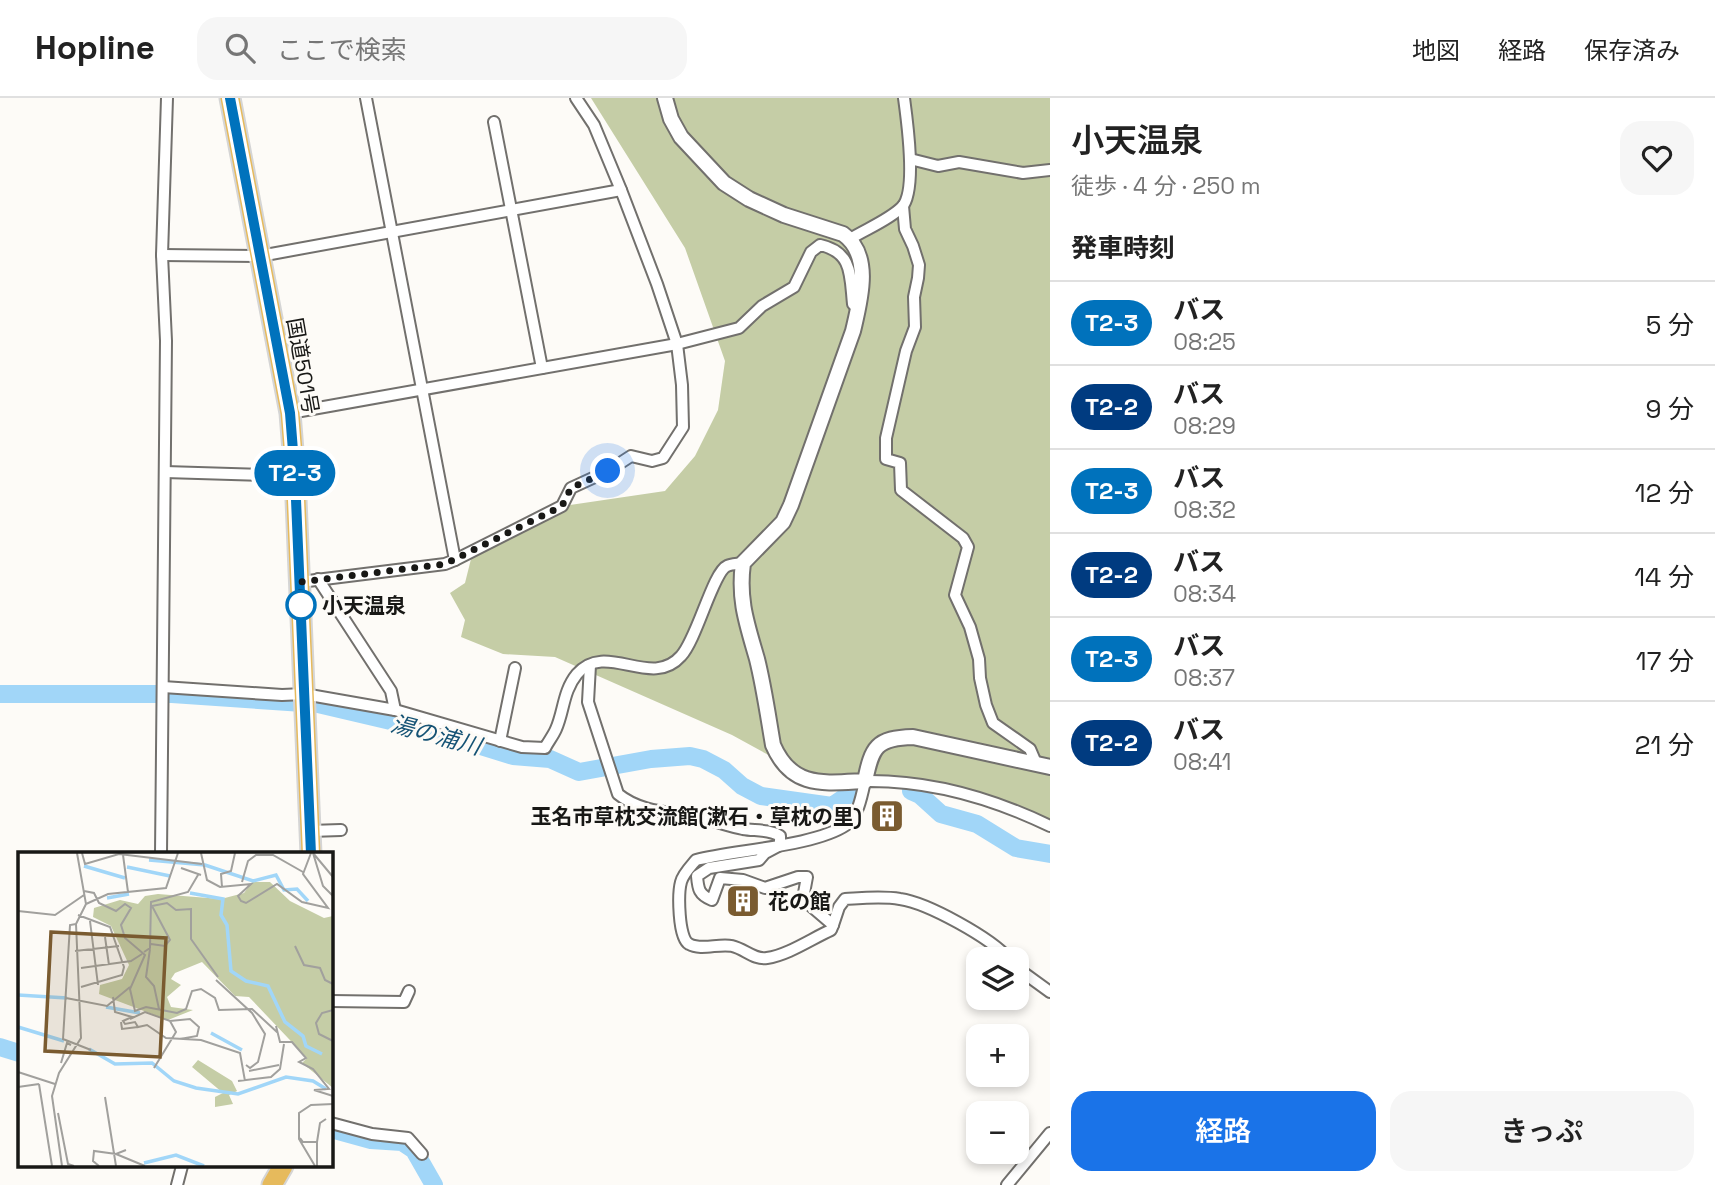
<!DOCTYPE html>
<html lang="ja">
<head>
<meta charset="utf-8">
<style>
	body { margin:0; font-family:"Space Grotesk","Noto Sans JP",sans-serif; background:#f6f6f6; color:#222; height:100vh; display:flex; flex-direction:column; font-size:26px; white-space:nowrap }
	* { box-sizing:border-box; margin:0 }
	p { font-size:23px; color:#767676 }
	.icon { flex:none; width:38px; height:38px; fill:none; stroke:currentColor; stroke-width:2; stroke-linecap:round; stroke-linejoin:round }
	.map { position:relative; flex:1; overflow:hidden }
	.drawer { display:flex; flex-direction:column; background:#fff; width:665px }
	.drawer>* { flex:none }
	.badge { padding:0 14px; border-radius:23px; font-size:24px; line-height:46px }
	.fabs { position:absolute; left:966px; top:849px; display:grid; gap:14px }
	.fabs a { display:grid; place-items:center; width:63px; height:63px; border-radius:14px; background:#fff; box-shadow:0 4px 10px #0003; font-size:35px }
	.you { position:absolute; width:35px; height:35px; margin:-18px; border:5px solid #fff; border-radius:50%; background:#1a73e8; box-shadow:0 0 0 10px #1a73e833 }
	.map>.badge { position:absolute; translate:-50% -50%; box-shadow:0 0 0 4px #fff }
	h2 { padding:0 21px; font-size:26px; line-height:63px }
	.round { display:grid; place-items:center; flex:none; width:74px; height:74px; border-radius:21px; background:#f6f6f6 }
	.head { display:flex; align-items:center; justify-content:space-between; height:119px; padding:0 21px }
	h1 { font-size:33px; font-weight:600; line-height:52px }
	.cta { display:flex; gap:14px; margin-top:auto; padding:14px 21px }
	.cta a { flex:1; height:80px; border-radius:21px; background:#1a73e8; color:#fff; font-size:28px; font-weight:600; line-height:80px; text-align:center }
	.cta a+a { background:#f6f6f6; color:#222 }
	ul { padding:0; list-style:none }
	li { display:flex; align-items:center; gap:21px; height:84px; padding:0 21px; border-top:2px solid #e0e0e0 }
	li div { flex:1 }
	li b { display:block; font-size:26px }
	li em { font-style:normal }
	li .badge { min-width:77px; font-weight:700; text-align:center }
	header { display:flex; align-items:center; gap:42px; box-sizing:border-box; height:98px; padding:0 35px; background:#fff; border-bottom:2px solid #e0e0e0 }
	header strong { font-size:33px }
	nav { display:flex; gap:38px; margin-inline-start:auto; font-size:24px }
	.search { width:490px; height:63px; background:#f6f6f6; display:flex; align-items:center; gap:18px; box-sizing:border-box; padding:0 24px; border-radius:21px; color:#767676; font-size:26px }
	main { display:flex; flex:1; min-height:0 }
	.map>svg:first-child { display:block }
	.green { fill:#c5cda6 }
	.lines { fill:none; stroke-linecap:round; stroke-linejoin:round }
	.river { stroke:#a1d6f8; stroke-width:18 }
	.minor-casing { stroke:#72706d; stroke-width:14 }
	.tertiary-casing { stroke:#72706d; stroke-width:18 }
	.trunk-casing { stroke:#d5d5d5; stroke-width:23 }
	.minor { stroke:#fff; stroke-width:10 }
	.tertiary { stroke:#fff; stroke-width:14 }
	.trunk { stroke:#e6ba5c; stroke-width:19 }
	.line-casing { stroke:#fff; stroke-width:16 }
	.line { stroke:#0072bc; stroke-width:10 }
	.walk { stroke:#181816; stroke-width:7; stroke-dasharray:0 12.6 }
	.stop-dot { fill:#fff; stroke:#0072bc; stroke-width:3.5 }
	.labels { text-anchor:middle; dominant-baseline:central; stroke-width:6; stroke-linejoin:round; paint-order:stroke }
	.street-label { font-size:21px; fill:#181816; stroke:#fdfbf7 }
	.stop-label { font-size:21px; font-weight:bold; fill:#181816; stroke:#fdfbf7; text-anchor:start }
	.poi-label { font-size:21px; font-weight:bold; fill:#181816; stroke:#fdfbf7; text-anchor:end }
	.water-label { font-size:23px; font-style:italic; fill:#155375; stroke:#fdfbf7 }
	.inset-river { fill:none; stroke:#a1d6f8; stroke-width:3.5 }
	.inset-road { fill:none; stroke:#a1a09d; stroke-width:2 }
	.view { fill:#7a5b30; fill-opacity:0.15; stroke:#7a5b30; stroke-width:3.5 }
	.inset-edge { fill:none; stroke:#181816; stroke-width:3.5 }
</style>
</head>
<body>
<header>
<strong>Hopline</strong>
<div class="search"><svg class="icon" aria-label="search" viewBox="0 0 24 24"><circle cx="10" cy="10" r="6"/><path d="M15 15l6 6"/></svg>ここで検索</div>
<nav><a>地図</a><a>経路</a><a>保存済み</a></nav>
</header>
<main>
<div class="map">
<svg width="1050" height="1087" viewBox="0 0 1050 1087">
	<rect width="100%" height="100%" fill="#fdfbf7"/>
	<path class="green" d="M 591,0 L 1050,0 L 1050,722 C 1001,699 949,682 894,678 C 868,676 840,678 813,678 L 803,676 L 732,637 L 555,559 L 503,556 L 461,539 L 465,522 L 450,495 L 465,485 L 471,461 L 570,407 L 665,393 L 695,358 L 718,312 L 725,263 L 685,150 Z"/>
	<g class="lines">
		<g class="river">
			<polyline points="0,596 172,596 318,606 429,632 513,658 550,661 579,674 651,661 690,658 703,661 724,672 742,688 761,698 832,708 854,693"/>
			<polyline points="911,693 920,697 941,716 977,726 1016,750 1050,756"/>
			<polyline points="0,949 19,955"/>
			<polyline points="331,1031 371,1042 402,1044 414,1052 434,1087"/>
		</g>
		<g class="minor-casing">
			<g id="minor">
				<polyline points="366,0 455,462"/>
				<polyline points="494,24 542,270"/>
				<polyline points="910,61 938,68 959,64 1023,75 1050,72"/>
				<polyline points="903,108 905,131 913,148 919,167 918,180 914,199 915,229 906,253 886,340 886,361 900,365 901,392 963,440 968,449 955,497 970,529 979,561 980,580 986,607 993,625 1030,651 1036,665"/>
				<path d="M 850,141 C 866,131 889,122 902,109 C 917,93 907,22 904,0"/>
				<polyline points="162,157 260,158 621,92"/>
				<path d="M 290,315 L 677,246 L 739,230 L 762,208 L 794,189 L 811,154 L 820,147 C 853,154 850,178 853,206 L 858,211"/>
				<polyline points="165,374 295,378"/>
				<polyline points="318,481 391,593 395,612"/>
				<polyline points="300,484 445,466 455,462 562,408 571,390 608,373 631,358 652,363 663,360 683,329 682,287 677,246 657,186 621,92 594,27 576,0"/>
				<path d="M 590,567 L 588,604 L 618,696 C 641,715 672,714 700,720 C 715,723 729,728 743,731 C 755,733 769,731 780,738 L 780,747 L 765,755 L 759,762 L 709,770 L 697,778 C 698,791 699,797 712,802 L 720,780 L 743,782 L 765,790 L 798,779 L 807,779 L 804,795 L 812,809 L 833,827 L 839,809 L 845,801 C 863,800 882,798 900,801 C 928,805 991,840 1009,861"/>
				<path d="M 163,589 L 282,597 L 304,596 L 395,612 L 522,649 L 545,650 C 548,644 553,638 556,631 C 564,613 563,593 577,576 C 606,542 651,592 681,558 C 697,541 713,474 727,468 C 731,466 738,466 743,465"/>
				<polyline points="500,643 515,570"/>
				<polyline points="310,733 341,732"/>
				<polyline points="161,756 166,243 162,157 167,0"/>
				<path d="M 833,827 L 831,832 C 811,841 788,857 767,860 C 754,862 745,851 732,848 C 719,845 701,853 689,846 C 678,840 678,795 681,784 C 683,776 691,768 696,762 C 736,752 815,748 846,727 C 858,719 862,697 865,683 C 929,682 992,700 1050,728"/>
				<polyline points="1017,870 1050,894"/>
				<polyline points="331,903 404,904 409,893"/>
				<polyline points="331,1025 372,1036 408,1040 422,1056"/>
				<polyline points="177,1087 182,1068"/>
				<polyline points="1007,1087 1050,1035"/>
			</g>
		</g>
		<g class="tertiary-casing">
			<path id="tertiary" d="M 665,0 L 671,21 L 681,39 L 724,85 L 749,101 L 784,117 L 843,136 C 873,157 860,203 853,233 L 791,407 L 783,424 L 743,465 C 738,502 747,526 757,561 C 764,589 768,618 773,647 C 792,691 824,685 865,683 C 872,649 876,640 913,639 L 1050,669"/>
		</g>
		<g class="trunk-casing">
			<g id="trunk">
				<polyline points="230,0 290,315 295,378 311,756"/>
				<polyline points="272,1087 283,1068"/>
			</g>
		</g>
		<use href="#minor" class="minor"/>
		<use href="#tertiary" class="tertiary"/>
		<use href="#trunk" class="trunk"/>
	</g>
	<g class="lines">
		<g class="line-casing">
			<polyline id="line" points="230,0 290,315 295,378 311,756"/>
		</g>
		<use href="#line" class="line"/>
		<polyline class="walk" points="301,507 300,484 445,466 562,408 571,390 608,373"/>
	</g>
	<defs>
		<g id="building-square" transform="scale(1.75)"><rect x="-9" y="-9" width="18" height="18" rx="4" fill="#7a5b30" stroke="#fdfbf7"/><path d="M-4-6H4V6H1V3H-1V6H-4ZM-2.5-4.3h1.7v1.8h-1.7ZM.8-4.3h1.7v1.8H.8ZM-2.5-1h1.7V.8h-1.7ZM.8-1h1.7V.8H.8Z" fill="#fff"/></g>
	</defs>
	<g fill-rule="evenodd">
		<use href="#building-square" x="887" y="718"/>
		<use href="#building-square" x="743" y="803"/>
	</g>
	<circle class="stop-dot" cx="301" cy="507" r="14"/>
	<g class="labels">
		<g class="street-label">
			<text transform="translate(303 268) rotate(80)">国道501号</text>
		</g>
		<g class="stop-label">
			<text x="322" y="507">小天温泉</text>
		</g>
		<g class="poi-label">
			<text x="862" y="718">玉名市草枕交流館(漱石・草枕の里)</text>
			<text x="768" y="803" text-anchor="start">花の館</text>
		</g>
		<g class="water-label">
			<text transform="translate(436 637) rotate(15)">湯の浦川</text>
		</g>
	</g>
	<g transform="translate(18 754)">
		<rect width="315" height="315" fill="#fdfbf7"/>
		<path d="M 234,30 L 252,30 L 272,49 L 306,66 L 315,64 L 315,236 L 284,211 L 289,206 L 231,145 L 217,144 L 184,110 L 157,121 L 153,127 L 163,133 L 149,145 L 153,155 L 175,158 L 150,168 L 81,142 L 82,133 L 104,127 L 111,113 L 93,74 L 75,65 L 76,56 L 102,48 L 120,52 L 127,44 L 140,42 L 203,47 L 226,41 ZM 180,208 L 214,229 L 219,239 L 211,243 L 215,252 L 197,255 L 197,245 L 205,241 L 174,215 Z" fill="#c5cda6"/>
		<path class="inset-river" d="M 131,8 L 187,13 L 235,29 L 258,23 L 266,38 L 279,37 L 290,49M 66,14 L 107,26M 109,15 L 152,24M 172,41 L 205,47 L 203,63 L 209,73 L 213,119 L 228,129 L 250,134 L 267,170 L 285,184 L 288,194 L 304,202M 89,46 L 111,42M 0,143 L 49,146M 88,155 L 122,161M 0,175 L 46,189M 193,181 L 224,198M 71,197 L 97,212 L 134,211 L 156,229 L 178,236 L 220,242 L 268,225 L 295,229 L 308,237M 126,311 L 158,303 L 186,314"/>
		<path class="inset-road" d="M 64,1 L 67,12 L 101,2 L 184,12M 183,1 L 189,28 L 202,35 L 233,32 L 220,44 L 223,49 L 228,51 L 259,32 L 284,50 L 310,56 L 285,22 L 293,1M 295,1 L 315,25M 295,1 L 305,34 L 315,44M 105,3 L 110,40M 163,16 L 183,23M 224,30 L 230,9 L 238,3 L 255,3 L 285,20M 204,35 L 203,22 L 213,19 L 217,1M 66,39 L 76,41 L 81,51 L 98,59 L 107,52 L 113,56 L 103,73 L 107,86 L 127,103 L 112,137 L 117,159 L 128,155 L 159,161 L 168,157 L 174,139 L 183,137 L 197,146 L 201,158 L 234,157 L 260,181M 68,52 L 90,42 L 148,36 L 160,1M 0,59 L 37,63 L 66,43M 60,63 L 92,75 L 106,115 L 104,123 L 63,135M 72,69 L 80,133M 58,72 L 52,73 L 45,187 L 73,198M 87,85 L 91,113M 133,92 L 147,94 L 152,88 L 134,54 L 149,51 L 158,58 L 173,57 L 173,87 L 200,125M 277,94 L 286,113 L 302,116 L 307,128 L 315,132M 132,97 L 128,125 L 136,134 L 141,157M 57,99 L 101,94M 126,100 L 132,96 L 133,50 L 170,40 L 180,23M 63,116 L 113,109 L 124,102M 198,128 L 234,161 L 247,182 L 240,210 L 232,216 L 228,213M 95,145 L 97,160 L 114,165 L 105,169 L 107,172 L 117,170 L 120,175 L 129,173 L 148,186 L 183,188 L 222,201 L 227,229M 48,146 L 89,154 L 112,135M 315,158 L 304,161 L 298,171 L 301,182 L 315,189M 112,167 L 127,160 L 152,169 L 172,167 L 181,175 L 179,184 L 162,187M 103,170 L 104,177 L 120,175M 258,174 L 262,190 L 274,190 L 288,206 L 281,210 L 295,217 L 311,237 L 296,238 L 315,244M 43,211 L 49,191 L 53,193M 136,216 L 158,180 L 152,169M 231,219 L 261,213M 0,220 L 37,232M 220,229 L 253,225 L 262,217 L 266,192M 21,232 L 34,314M 0,235 L 21,232M 87,245 L 98,314M 40,261 L 50,312 L 56,314M 282,286 L 285,290 L 299,290 L 299,314M 299,290 L 302,271 L 308,267M 98,302 L 127,314M 44,314 L 34,244 L 41,221 L 63,186 L 58,72 L 68,52 L 59,1M 81,314 L 75,309 L 76,299 L 98,302 L 108,298M 297,314 L 281,287 L 281,261 L 293,253 L 315,252"/>
		<path class="view" d="M 33,80 L 148,86 L 142,205 L 27,199 Z"/>
		<rect width="315" height="315" class="inset-edge"/>
	</g>
</svg>
<div class="fabs">
<a><svg class="icon" aria-label="layers" viewBox="0 0 24 24"><path d="M12 4l9 5-9 5-9-5zM3 14l9 5 9-5"/></svg></a>
<a>+</a>
<a>−</a>
</div>
<div class="you" style="left:608px;top:373px"></div>
<b class="badge" style="left:295px;top:375px;background:#0072bc;color:#fff">T2-3</b>
</div>
<section class="drawer">
<div class="head"><div><h1>小天温泉</h1><p>徒歩 · 4 分 · 250 m</p></div><a class="round"><svg class="icon" aria-label="heart" viewBox="0 0 24 24"><path d="M12 20l-8-8c-3-5 5-10 8-4 3-6 11-1 8 4z"/></svg></a></div>
<h2>発車時刻</h2>
<ul>
<li><span class="badge" style="background:#0072bc;color:#fff">T2-3</span><div><b>バス</b><p>08:25</p></div><em>5 分</em></li>
<li><span class="badge" style="background:#003b80;color:#fff">T2-2</span><div><b>バス</b><p>08:29</p></div><em>9 分</em></li>
<li><span class="badge" style="background:#0072bc;color:#fff">T2-3</span><div><b>バス</b><p>08:32</p></div><em>12 分</em></li>
<li><span class="badge" style="background:#003b80;color:#fff">T2-2</span><div><b>バス</b><p>08:34</p></div><em>14 分</em></li>
<li><span class="badge" style="background:#0072bc;color:#fff">T2-3</span><div><b>バス</b><p>08:37</p></div><em>17 分</em></li>
<li><span class="badge" style="background:#003b80;color:#fff">T2-2</span><div><b>バス</b><p>08:41</p></div><em>21 分</em></li>
</ul>
<div class="cta"><a>経路</a><a>きっぷ</a></div>
</section>
</main>
</body>
</html>
